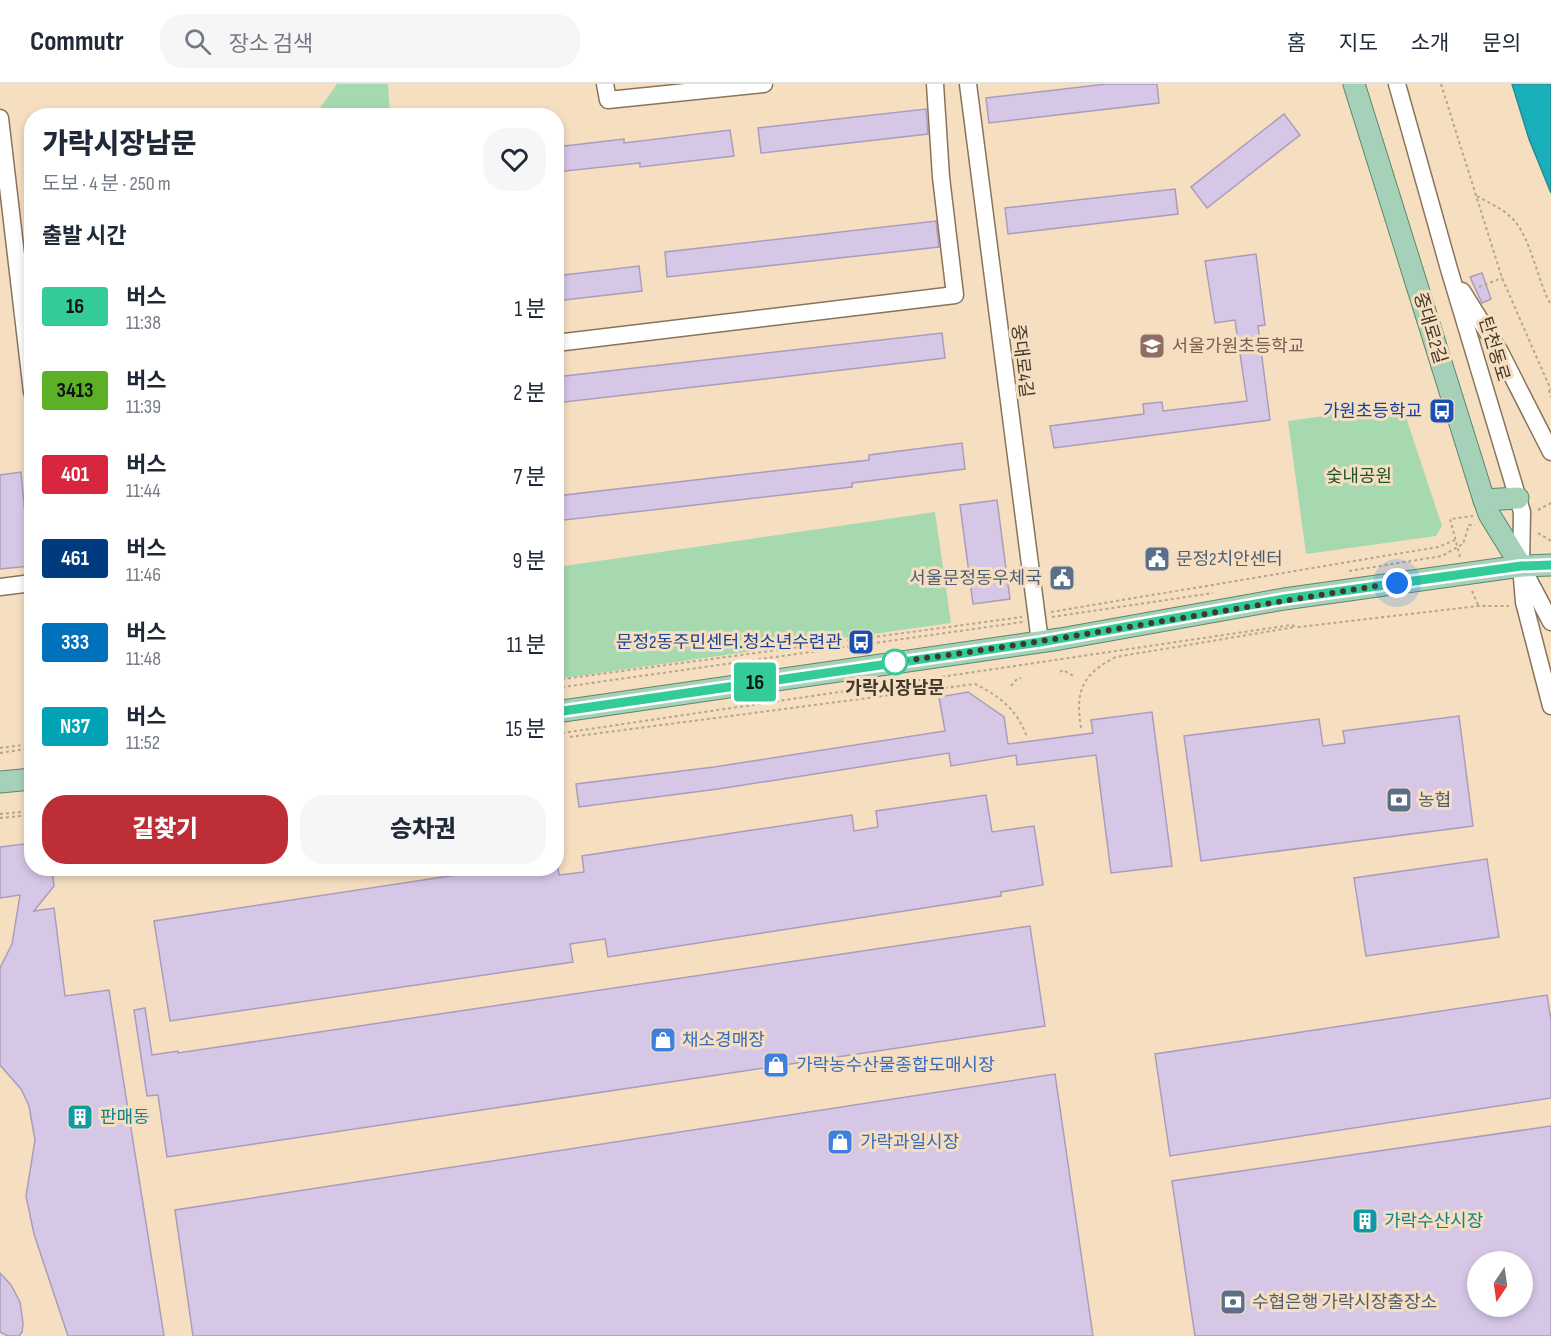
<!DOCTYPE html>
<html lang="ko">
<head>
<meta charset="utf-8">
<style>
	body { margin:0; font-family:"Sofia Sans Condensed","Noto Sans KR",sans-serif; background:#f6f6f7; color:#1f2937; height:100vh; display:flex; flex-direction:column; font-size:22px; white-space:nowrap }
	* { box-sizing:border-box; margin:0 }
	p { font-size:20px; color:#747a83 }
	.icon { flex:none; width:33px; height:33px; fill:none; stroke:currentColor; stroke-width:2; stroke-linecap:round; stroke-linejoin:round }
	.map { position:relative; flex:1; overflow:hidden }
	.side { position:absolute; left:24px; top:24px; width:540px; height:768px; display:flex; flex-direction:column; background:#fff; border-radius:24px; box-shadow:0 3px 9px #0003 }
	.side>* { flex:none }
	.badge { padding:0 12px; border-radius:4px; font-size:21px; line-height:39px }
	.needle { width:39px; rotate:193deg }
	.buttons { position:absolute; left:1467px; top:1167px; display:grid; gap:12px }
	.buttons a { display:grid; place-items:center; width:66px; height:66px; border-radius:50%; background:#fff; box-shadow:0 3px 9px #0003; font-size:30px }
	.you { position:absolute; width:30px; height:30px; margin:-15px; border:4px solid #fff; border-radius:50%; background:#1a73e8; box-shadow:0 0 0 9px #1a73e833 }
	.map>.badge { position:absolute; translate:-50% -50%; box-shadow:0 0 0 3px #fff }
	h2 { padding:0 18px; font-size:22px; line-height:54px }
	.round { display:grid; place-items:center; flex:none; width:63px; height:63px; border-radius:24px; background:#f6f6f7 }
	.summary { display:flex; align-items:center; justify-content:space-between; height:102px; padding:0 18px }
	h1 { font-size:28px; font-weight:800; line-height:45px }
	.button { display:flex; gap:12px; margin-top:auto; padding:12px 18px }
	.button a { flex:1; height:69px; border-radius:24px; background:#be2e36; color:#fff; font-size:24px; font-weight:800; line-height:69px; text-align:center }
	.button a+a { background:#f6f6f7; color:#1f2937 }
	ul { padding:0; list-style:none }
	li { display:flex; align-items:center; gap:18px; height:84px; padding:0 18px }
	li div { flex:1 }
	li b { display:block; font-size:22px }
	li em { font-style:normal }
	li .badge { min-width:66px; font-weight:700; text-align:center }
	header { display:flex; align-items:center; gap:36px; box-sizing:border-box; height:84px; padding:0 30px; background:#fff; border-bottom:2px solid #e0e1e3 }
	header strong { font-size:28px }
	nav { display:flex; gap:33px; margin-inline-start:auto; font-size:21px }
	.search { width:420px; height:54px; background:#f6f6f7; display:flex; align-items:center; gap:15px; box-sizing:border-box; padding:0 21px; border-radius:24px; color:#747a83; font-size:22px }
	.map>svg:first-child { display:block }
	.green { fill:#a7d9b0 }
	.water { fill:#19b0bb; stroke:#258c90; stroke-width:1.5 }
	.building { fill:#d6c7e7; stroke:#ab9cbb; stroke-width:1.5; fill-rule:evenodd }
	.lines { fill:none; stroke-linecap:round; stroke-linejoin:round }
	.minor-casing { stroke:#897459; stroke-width:19 }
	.major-casing { stroke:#5b8869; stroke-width:23 }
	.path { stroke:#b7a58e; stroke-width:2; stroke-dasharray:3 3; stroke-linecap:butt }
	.minor { stroke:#fff; stroke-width:16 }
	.major { stroke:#a5d1b9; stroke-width:21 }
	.line-casing { stroke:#fff; stroke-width:14 }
	.line { stroke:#3c9; stroke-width:9 }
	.walk { stroke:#42392d; stroke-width:6; stroke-dasharray:0 10.8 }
	.stop-dot { fill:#fff; stroke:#3c9; stroke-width:3 }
	.labels { text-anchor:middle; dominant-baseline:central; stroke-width:6; stroke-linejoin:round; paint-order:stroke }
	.street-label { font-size:18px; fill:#42392d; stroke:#f6dfc1 }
	.education-label { font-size:18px; fill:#785e54; stroke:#f6dfc1; text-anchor:start }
	.transit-label { font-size:18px; fill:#164399; stroke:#f6dfc1; text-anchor:end }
	.park-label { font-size:18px; fill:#20552e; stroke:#f6dfc1 }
	.service-label { font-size:18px; fill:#4e5e75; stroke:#f6dfc1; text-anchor:start }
	.stop-label { font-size:18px; font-weight:bold; fill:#42392d; stroke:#f6dfc1 }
	.shop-label { font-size:18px; fill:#366cbe; stroke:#f6dfc1; text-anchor:start }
	.culture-label { font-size:18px; fill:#0d838f; stroke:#f6dfc1; text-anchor:start }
</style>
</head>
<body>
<header>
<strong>Commutr</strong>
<div class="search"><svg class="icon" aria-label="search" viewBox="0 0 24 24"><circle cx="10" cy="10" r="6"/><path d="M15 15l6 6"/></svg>장소 검색</div>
<nav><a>홈</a><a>지도</a><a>소개</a><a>문의</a></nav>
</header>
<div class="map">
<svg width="1551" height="1252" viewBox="0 0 1551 1252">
	<rect width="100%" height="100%" fill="#f6dfc1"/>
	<g class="green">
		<polygon points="337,0 388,0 390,31 315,31"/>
		<polygon points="1402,321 1442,442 1436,452 1306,470 1288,337"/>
		<polygon points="935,428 951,539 557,595 557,483"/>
	</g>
	<polygon class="water" points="1512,0 1551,0 1551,109 1529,55"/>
	<g class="building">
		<polygon points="1107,0 1157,0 1159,19 989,39 986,14"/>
		<polygon points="926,25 928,50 761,69 758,44"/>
		<polygon points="1284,30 1300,51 1207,124 1191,103"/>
		<polygon points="730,46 734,72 640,83 640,79 556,88 556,63 624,55 624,59"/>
		<polygon points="1175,105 1178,130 1008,150 1005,124"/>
		<polygon points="936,137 939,163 667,193 665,168"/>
		<polygon points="1256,170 1265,241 1258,242 1270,336 1054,364 1050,342 1144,330 1143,320 1162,318 1163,327 1247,317 1235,236 1215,239 1205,177"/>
		<polygon points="639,182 642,207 556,217 556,192"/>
		<polygon points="1482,189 1491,215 1482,219 1470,193"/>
		<polygon points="942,249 945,274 556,319 556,293"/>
		<polygon points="962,359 965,385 852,399 852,403 556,437 556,412 869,376 869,371"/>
		<polygon points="21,388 30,482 0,485 0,391"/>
		<polygon points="997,416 1010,515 973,520 960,421"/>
		<polygon points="968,608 1004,633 1008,660 1093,649 1091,636 1152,628 1172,782 1111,789 1096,671 1017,681 1016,671 951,682 949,669 718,705 579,723 576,700 714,683 945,647 939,613"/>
		<polygon points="1459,632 1473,742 1201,777 1184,652 1319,635 1323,662 1345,659 1343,647"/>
		<polygon points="986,711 992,748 1034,742 1043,801 1001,808 1001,812 608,873 605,855 570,860 573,878 170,937 154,837 502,784 558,784 559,791 584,788 582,772 852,731 854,747 878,743 876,727"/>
		<polygon points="32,759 32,784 52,784 54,802 34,827 54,824 65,912 109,906 164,1252 68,1252 34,1150 26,1112 35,1056 29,1022 21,1005 0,981 0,884 12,860 20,811 0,814 0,763"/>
		<polygon points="1487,775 1499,853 1366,872 1354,794"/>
		<polygon points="1030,842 1045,942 167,1073 158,1011 147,1012 134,926 145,924 152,971 178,967 178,969"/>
		<polygon points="1547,911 1551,936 1551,1014 1170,1072 1155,970"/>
		<polygon points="1055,990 1093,1252 193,1252 175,1126"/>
		<path d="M 1551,1042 L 1551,1252 L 1195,1252 L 1172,1097 ZM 1478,1178 L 1522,1178 L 1522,1222 L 1478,1222 Z"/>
		<polygon points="0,1189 11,1201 20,1218 23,1239 22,1248 19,1252 8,1252 0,1248"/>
	</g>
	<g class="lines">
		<g class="minor-casing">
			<g id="minor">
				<polyline points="605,0 608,16 764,0"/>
				<polyline points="968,0 1040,558"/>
				<polyline points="1397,0 1449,185 1522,428 1521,482 1524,518 1551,622"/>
				<polyline points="0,34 32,308"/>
				<polyline points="1462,207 1500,268 1551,368"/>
				<polyline points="556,259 955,211 941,93 935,0"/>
				<polyline points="1525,489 1551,538"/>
				<polyline points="0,503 32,499"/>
			</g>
		</g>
		<g class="major-casing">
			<g id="major">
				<polyline points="1354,0 1484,416 1489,430 1521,482"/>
				<polyline points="1484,416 1518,414"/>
				<polyline points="556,628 1060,555 1284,515 1521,482 1551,481"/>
				<polyline points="0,698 32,695"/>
			</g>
		</g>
		<g class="path">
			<polyline points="1441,0 1502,194 1551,306"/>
			<path d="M 1477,112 C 1489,119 1503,125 1513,135 C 1531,154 1537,196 1551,221"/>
			<polyline points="1479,203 1502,194"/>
			<polyline points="1549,306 1551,313"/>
			<polyline points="1538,426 1551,419"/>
			<polyline points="1538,449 1551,457"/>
			<polyline points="1460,473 1450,435 1473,432"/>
			<polyline points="1349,487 1442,472 1463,460 1469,441 1475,441"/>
			<polyline points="1472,507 1478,521"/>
			<polyline points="1051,528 1438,463 1455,456"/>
			<polyline points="1052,533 1213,509"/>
			<polyline points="1060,588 1063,586 1075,593"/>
			<polyline points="556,596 1022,533"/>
			<polyline points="1011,602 1017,595 1021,594"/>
			<polyline points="556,604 1023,538"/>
			<path d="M 1081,644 C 1075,607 1082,590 1116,573 L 1295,543"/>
			<polyline points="556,650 1291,541 1299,543 1478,522 1509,522"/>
			<path d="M 570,653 L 975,600 C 1001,613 1017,626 1027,653"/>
			<polyline points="0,664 30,660"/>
			<polyline points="28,664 29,679"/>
			<polyline points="0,669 32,664"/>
			<polyline points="0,730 32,727"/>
			<polyline points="0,734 32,731"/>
		</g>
		<use href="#minor" class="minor"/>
		<use href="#major" class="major"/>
	</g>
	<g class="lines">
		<g class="line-casing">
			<polyline id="line" points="556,628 1040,558 1284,515 1521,482 1551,481"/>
		</g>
		<use href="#line" class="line"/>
		<path class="walk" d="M 895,578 C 1063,557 1229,524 1397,499"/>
	</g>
	<defs>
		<g id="school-square" transform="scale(1.35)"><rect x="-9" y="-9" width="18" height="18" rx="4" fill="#8d6e63" stroke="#f6dfc1"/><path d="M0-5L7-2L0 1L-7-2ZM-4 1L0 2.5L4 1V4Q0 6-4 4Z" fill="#fff"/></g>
		<g id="bus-square" transform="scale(1.35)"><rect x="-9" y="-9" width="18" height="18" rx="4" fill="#1a4fb4" stroke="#f6dfc1"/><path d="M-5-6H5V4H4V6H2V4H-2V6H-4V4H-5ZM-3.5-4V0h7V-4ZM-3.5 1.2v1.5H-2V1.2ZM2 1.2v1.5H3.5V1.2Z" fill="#fff"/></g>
		<g id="civic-square" transform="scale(1.35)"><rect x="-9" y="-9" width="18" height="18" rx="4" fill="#5c6f8a" stroke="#f6dfc1"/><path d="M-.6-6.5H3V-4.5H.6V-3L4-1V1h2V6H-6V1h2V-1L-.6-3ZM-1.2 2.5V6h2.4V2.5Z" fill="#fff"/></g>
		<g id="bank-square" transform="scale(1.35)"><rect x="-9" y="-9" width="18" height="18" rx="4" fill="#5c6f8a" stroke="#f6dfc1"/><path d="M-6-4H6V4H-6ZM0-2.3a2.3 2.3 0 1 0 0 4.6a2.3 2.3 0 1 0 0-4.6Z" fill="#fff"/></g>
		<g id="shop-square" transform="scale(1.35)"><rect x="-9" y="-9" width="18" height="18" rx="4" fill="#3f7fe0" stroke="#f6dfc1"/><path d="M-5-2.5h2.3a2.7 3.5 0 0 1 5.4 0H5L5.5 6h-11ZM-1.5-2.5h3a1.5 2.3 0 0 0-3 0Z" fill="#fff"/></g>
		<g id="building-square" transform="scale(1.35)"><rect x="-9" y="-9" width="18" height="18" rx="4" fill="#0f9aa8" stroke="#f6dfc1"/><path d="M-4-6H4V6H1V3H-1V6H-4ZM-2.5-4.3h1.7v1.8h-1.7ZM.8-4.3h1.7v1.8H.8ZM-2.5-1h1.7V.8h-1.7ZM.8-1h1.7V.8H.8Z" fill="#fff"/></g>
	</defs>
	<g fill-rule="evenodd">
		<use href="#school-square" x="1152" y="262"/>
		<use href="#bus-square" x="1442" y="327"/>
		<use href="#civic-square" x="1157" y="475"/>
		<use href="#civic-square" x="1062" y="494"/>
		<use href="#bus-square" x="861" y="558"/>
		<use href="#bank-square" x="1399" y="716"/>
		<use href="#shop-square" x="663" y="956"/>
		<use href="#shop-square" x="776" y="981"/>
		<use href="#building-square" x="80" y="1033"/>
		<use href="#shop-square" x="840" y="1058"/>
		<use href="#building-square" x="1365" y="1137"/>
		<use href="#bank-square" x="1233" y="1218"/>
	</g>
	<circle class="stop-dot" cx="895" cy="578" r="12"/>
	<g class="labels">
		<g class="street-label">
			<text transform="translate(1430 244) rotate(73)">중대로2길</text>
			<text transform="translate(1494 265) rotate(73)">탄천동로</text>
			<text transform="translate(1022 277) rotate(83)">중대로4길</text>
		</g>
		<g class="education-label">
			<text x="1172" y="262">서울가원초등학교</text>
		</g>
		<g class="transit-label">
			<text x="1422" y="327">가원초등학교</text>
			<text x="842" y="558">문정2동주민센터.청소년수련관</text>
		</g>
		<g class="park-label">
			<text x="1359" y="392">숯내공원</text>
		</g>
		<g class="service-label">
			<text x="1176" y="475">문정2치안센터</text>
			<text x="1042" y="494" text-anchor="end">서울문정동우체국</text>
			<text x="1418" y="716">농협</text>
			<text x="1252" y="1218">수협은행 가락시장출장소</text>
		</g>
		<g class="stop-label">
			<text x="895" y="604">가락시장남문</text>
		</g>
		<g class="shop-label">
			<text x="682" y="956">채소경매장</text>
			<text x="796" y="981">가락농수산물종합도매시장</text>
			<text x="860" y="1058">가락과일시장</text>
		</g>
		<g class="culture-label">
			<text x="100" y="1033">판매동</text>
			<text x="1384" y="1137">가락수산시장</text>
		</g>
	</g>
</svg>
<div class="buttons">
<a><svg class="needle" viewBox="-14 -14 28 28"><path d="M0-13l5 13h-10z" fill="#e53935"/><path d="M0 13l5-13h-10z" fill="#747a83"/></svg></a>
</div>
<div class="you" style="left:1397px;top:499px"></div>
<b class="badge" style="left:755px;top:598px;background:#3c9;color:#111">16</b>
<section class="side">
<div class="summary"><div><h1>가락시장남문</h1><p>도보 · 4 분 · 250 m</p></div><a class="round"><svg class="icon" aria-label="heart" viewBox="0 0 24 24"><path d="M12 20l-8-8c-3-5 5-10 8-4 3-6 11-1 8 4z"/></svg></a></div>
<h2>출발 시간</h2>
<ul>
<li><span class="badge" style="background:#3c9;color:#111">16</span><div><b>버스</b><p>11:38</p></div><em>1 분</em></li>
<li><span class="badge" style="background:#5bb025;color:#111">3413</span><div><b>버스</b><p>11:39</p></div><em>2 분</em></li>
<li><span class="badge" style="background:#d7263d;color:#fff">401</span><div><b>버스</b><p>11:44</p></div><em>7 분</em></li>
<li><span class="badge" style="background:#003b80;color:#fff">461</span><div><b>버스</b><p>11:46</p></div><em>9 분</em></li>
<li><span class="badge" style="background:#0072bc;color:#fff">333</span><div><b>버스</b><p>11:48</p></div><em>11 분</em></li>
<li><span class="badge" style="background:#00a3b4;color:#fff">N37</span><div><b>버스</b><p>11:52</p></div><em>15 분</em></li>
</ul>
<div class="button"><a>길찾기</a><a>승차권</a></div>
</section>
</div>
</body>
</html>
